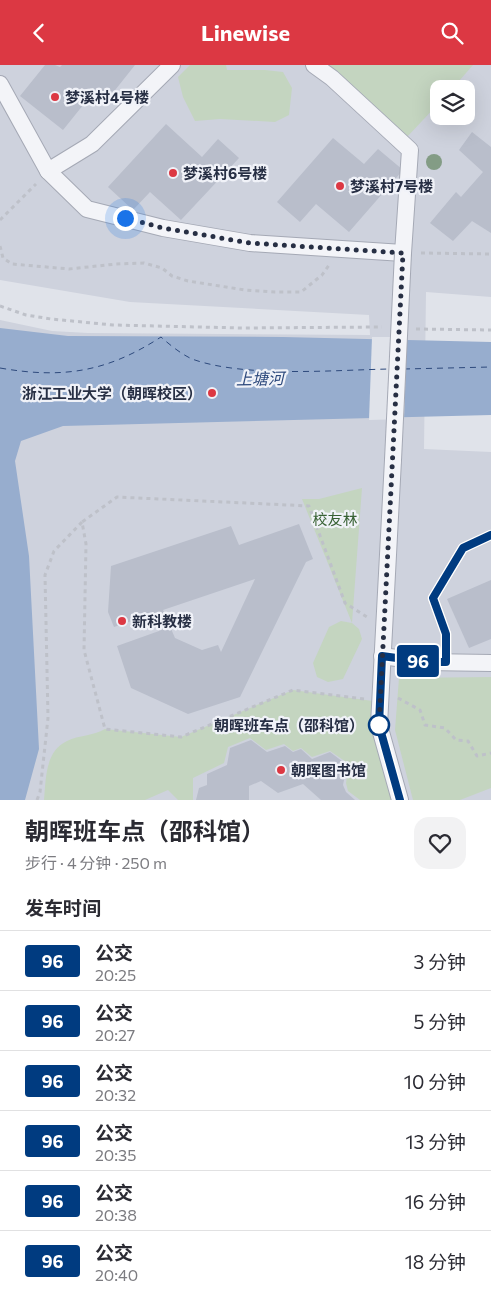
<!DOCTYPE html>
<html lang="zh">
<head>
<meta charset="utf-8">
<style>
	body { margin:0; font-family:Commissioner,"Noto Sans SC",sans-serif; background:#f2f2f3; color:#2b2b33; height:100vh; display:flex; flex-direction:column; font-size:19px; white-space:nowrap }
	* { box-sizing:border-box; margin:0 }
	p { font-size:16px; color:#7c7c81 }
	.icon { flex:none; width:28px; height:28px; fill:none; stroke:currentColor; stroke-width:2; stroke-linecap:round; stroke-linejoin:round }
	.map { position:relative; height:735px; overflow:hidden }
	.side { display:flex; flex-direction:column; background:#fff; flex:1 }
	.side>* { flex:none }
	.badge { padding:0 10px; border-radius:4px; font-size:18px; line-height:32px }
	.fabs { position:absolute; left:430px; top:15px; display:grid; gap:10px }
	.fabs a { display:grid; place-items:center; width:45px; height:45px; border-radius:10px; background:#fff; box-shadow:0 5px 20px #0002; font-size:25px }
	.you { position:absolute; width:25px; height:25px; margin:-12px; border:4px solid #fff; border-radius:50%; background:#1a73e8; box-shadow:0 0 0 8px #1a73e833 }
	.map>.badge { position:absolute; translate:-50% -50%; box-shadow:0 0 0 2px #fff }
	h2 { padding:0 25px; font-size:19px; line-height:45px }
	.round { display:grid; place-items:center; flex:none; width:52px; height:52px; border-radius:15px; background:#f2f2f3 }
	.headline { display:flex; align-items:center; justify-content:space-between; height:85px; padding:0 25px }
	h1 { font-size:24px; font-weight:700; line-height:38px }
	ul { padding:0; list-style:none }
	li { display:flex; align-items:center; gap:15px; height:60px; padding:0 25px; border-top:1px solid #e1e1e2 }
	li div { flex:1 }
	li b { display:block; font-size:19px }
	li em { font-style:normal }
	li .badge { min-width:55px; font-weight:700; text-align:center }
	header { display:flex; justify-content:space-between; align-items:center; height:65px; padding:0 25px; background:#dc3843; color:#fff; font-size:22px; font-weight:700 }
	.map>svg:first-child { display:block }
	.built { fill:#ced2dd; fill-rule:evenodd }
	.green { fill:#c4d5c0 }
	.water { fill:#97adce }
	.pier { fill:#e0e3ea }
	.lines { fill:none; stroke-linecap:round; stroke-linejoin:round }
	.ferry { stroke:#2d497c; stroke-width:1; stroke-dasharray:6 5; stroke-linecap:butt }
	.building { fill:#b9becb; fill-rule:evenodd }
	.lane-casing { stroke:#a5a9b5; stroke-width:11 }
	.street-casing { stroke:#a5a9b5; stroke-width:18 }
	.path { stroke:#bec1c9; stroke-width:3; stroke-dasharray:4 4; stroke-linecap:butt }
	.lane { stroke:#f3f4f8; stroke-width:9 }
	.street { stroke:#f3f4f8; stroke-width:16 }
	.street-bridge-casing { stroke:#a5a9b5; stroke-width:18; stroke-linecap:butt }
	.street-bridge { stroke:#f3f4f8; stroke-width:16 }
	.tree { fill:#839c85 }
	.line-casing { stroke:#fff; stroke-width:11 }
	.line { stroke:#003b80; stroke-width:8 }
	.walk { stroke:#272f44; stroke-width:5; stroke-dasharray:0 9 }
	.poi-dot { fill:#dc3843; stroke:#f0f2f8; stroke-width:2 }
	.stop-dot { fill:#fff; stroke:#003b80; stroke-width:2.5 }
	.labels { text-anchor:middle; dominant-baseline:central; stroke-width:4.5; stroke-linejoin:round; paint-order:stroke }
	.poi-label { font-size:15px; font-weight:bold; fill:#272f44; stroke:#f0f2f8; text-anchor:start }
	.park-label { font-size:15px; fill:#376133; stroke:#f0f2f8 }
	.stop-label { font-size:15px; font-weight:bold; fill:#272f44; stroke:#f0f2f8; text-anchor:end }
	.water-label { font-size:16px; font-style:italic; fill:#2d497c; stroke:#f0f2f8 }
</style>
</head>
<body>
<header><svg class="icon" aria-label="back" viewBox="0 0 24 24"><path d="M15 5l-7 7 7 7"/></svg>Linewise<svg class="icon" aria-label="search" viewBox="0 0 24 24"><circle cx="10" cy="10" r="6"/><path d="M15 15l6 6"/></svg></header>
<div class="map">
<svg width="491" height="735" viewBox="0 0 491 735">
	<rect width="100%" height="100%" fill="#e0e3ea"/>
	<path class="built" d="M 0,0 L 491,0 L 491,232 L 426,227 L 424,384 L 491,387 L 491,735 L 0,735 L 0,255 L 52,266 L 88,268 L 370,270 L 369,250 L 130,237 L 0,215 ZM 439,24 L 466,24 L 466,51 L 439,51 Z"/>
	<g class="green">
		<polygon points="190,0 226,0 227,5 265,5 283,7 292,23 289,50 275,57 220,54 195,56 183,32 178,12"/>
		<polygon points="330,0 473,0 452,24 439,24 439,38 406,73 328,2"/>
		<polygon points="362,423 352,558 359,564 362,574 343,614 328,617 317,612 313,598 329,562 341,556 352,558 302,434 319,434"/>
		<polygon points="491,612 491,723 460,735 413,735 395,665 399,613"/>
		<path d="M 293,625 L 380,637 L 401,735 L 360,735 L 348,726 L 346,718 L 349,699 L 330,686 L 312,692 L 301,683 L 293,686 L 284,679 L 266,685 L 250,673 L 228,682 L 224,698 L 193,713 L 193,735 L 178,735 L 168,725 L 145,735 L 44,735 C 46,714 45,686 67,676 C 79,670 93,671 105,664 L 181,672 Z"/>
	</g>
	<polygon class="water" points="0,263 68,271 283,272 491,277 491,350 63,361 21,376 15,396 29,491 39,684 25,735 0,735"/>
	<polygon class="pier" points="372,272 407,272 404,354 369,355"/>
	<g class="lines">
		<g class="ferry">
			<path d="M 0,303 C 63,314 107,307 161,272 C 170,280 181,289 192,294 C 244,313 334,305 390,304"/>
			<polyline points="404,304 491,302"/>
		</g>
	</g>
	<g class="building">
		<polygon points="45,0 55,0 60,2 62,0 135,0 108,34 96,24 63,65 20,31"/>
		<polygon points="166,59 202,92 218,74 239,93 181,155 150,127 133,145 108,122"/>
		<polygon points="472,67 491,82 491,168 472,156 453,176 430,158 456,127 461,132 483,107 459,85"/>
		<polygon points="333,73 364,99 378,84 403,105 349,167 316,139 300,157 277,137"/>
		<path d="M 299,459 L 313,494 L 306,497 L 240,632 L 188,649 L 131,623 L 117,581 L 159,566 L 152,549 L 114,562 L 108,547 L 111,501 L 231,461 L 239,480 ZM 255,514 L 221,587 L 218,580 L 202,585 L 175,573 L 163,545 Z"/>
		<polygon points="491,515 491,574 469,583 447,534"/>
		<polygon points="251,675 267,687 285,681 293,687 301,684 312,694 330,687 347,700 343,720 346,727 355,735 321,735 303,719 278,728 261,716 249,721 249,735 196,735 199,723 207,720 207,709 227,700 230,683"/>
	</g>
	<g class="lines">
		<g class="lane-casing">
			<polyline id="lane" points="446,597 446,569 433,533 463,483 491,470"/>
		</g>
		<g class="street-casing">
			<g id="street">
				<polyline points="0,19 48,106 87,144 163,163 250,178 403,188 410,85 332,13 314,0"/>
				<polyline points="48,106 92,79 172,0"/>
				<polyline points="393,395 379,660 400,735"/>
				<polyline points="382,591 426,597 491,598"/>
			</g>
		</g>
		<g class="path">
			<polyline points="0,155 36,119"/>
			<polyline points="0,181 3,193 12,199 69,204 116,199 144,198 162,203 172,211 188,216 245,225 275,227 301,227 322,210 329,200"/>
			<polyline points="421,188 491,189"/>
			<polyline points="0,241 26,250 51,254 113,260 242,263 382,262"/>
			<polyline points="416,264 491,265"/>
			<polyline points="398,633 420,645 425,660 445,663 456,675 468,676 477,691 491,688"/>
			<polyline points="364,634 293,625 181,672 105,664 84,585 86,479 82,457 117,432 309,441 345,538 367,552"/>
			<polyline points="37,735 40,727 48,653 45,510 54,486 82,457"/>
		</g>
		<use href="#lane" class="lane"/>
		<use href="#street" class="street"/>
		<g class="street-bridge-casing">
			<polyline id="street-bridge" points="393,395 403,188"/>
		</g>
		<use href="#street-bridge" class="street-bridge"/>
	</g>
	<circle class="tree" cx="434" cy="97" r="8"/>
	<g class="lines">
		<g class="line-casing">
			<polyline id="line" points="400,735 379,660 382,591 426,597 446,597 446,569 433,533 463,483 491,470"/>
		</g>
		<use href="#line" class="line"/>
		<polyline class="walk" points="125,153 163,163 250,178 403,188 379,660"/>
	</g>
	<g class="poi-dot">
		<circle cx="55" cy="32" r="5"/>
		<circle cx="173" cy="108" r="5"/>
		<circle cx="340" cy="121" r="5"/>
		<circle cx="212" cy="328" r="5"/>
		<circle cx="122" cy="556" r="5"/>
		<circle cx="281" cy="705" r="5"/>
	</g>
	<circle class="stop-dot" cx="379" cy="660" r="10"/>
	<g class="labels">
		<g class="poi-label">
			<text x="65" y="32">梦溪村4号楼</text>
			<text x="183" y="108">梦溪村6号楼</text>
			<text x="350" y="121">梦溪村7号楼</text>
			<text x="202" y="328" text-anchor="end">浙江工业大学（朝晖校区）</text>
			<text x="132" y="556">新科教楼</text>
			<text x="291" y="705">朝晖图书馆</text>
		</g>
		<g class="park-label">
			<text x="335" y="454">校友林</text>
		</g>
		<g class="stop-label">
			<text x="364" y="660">朝晖班车点（邵科馆）</text>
		</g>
		<g class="water-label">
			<text transform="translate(260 313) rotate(-1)">上塘河</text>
		</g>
	</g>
</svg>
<div class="fabs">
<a><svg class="icon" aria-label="layers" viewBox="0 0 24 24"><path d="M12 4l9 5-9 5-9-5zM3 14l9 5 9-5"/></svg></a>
</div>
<div class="you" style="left:125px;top:153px"></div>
<b class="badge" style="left:418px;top:596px;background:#003b80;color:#fff">96</b>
</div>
<section class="side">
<div class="headline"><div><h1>朝晖班车点（邵科馆）</h1><p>步行 · 4 分钟 · 250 m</p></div><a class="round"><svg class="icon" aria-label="heart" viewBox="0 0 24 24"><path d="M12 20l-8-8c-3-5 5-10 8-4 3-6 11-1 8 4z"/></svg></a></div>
<h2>发车时间</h2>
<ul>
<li><span class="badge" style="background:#003b80;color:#fff">96</span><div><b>公交</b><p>20:25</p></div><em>3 分钟</em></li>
<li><span class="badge" style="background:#003b80;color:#fff">96</span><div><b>公交</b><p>20:27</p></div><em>5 分钟</em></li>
<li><span class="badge" style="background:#003b80;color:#fff">96</span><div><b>公交</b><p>20:32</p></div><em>10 分钟</em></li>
<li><span class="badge" style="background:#003b80;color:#fff">96</span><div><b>公交</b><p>20:35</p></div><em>13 分钟</em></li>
<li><span class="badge" style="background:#003b80;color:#fff">96</span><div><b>公交</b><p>20:38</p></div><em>16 分钟</em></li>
<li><span class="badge" style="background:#003b80;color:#fff">96</span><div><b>公交</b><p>20:40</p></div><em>18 分钟</em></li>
</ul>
</section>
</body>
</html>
